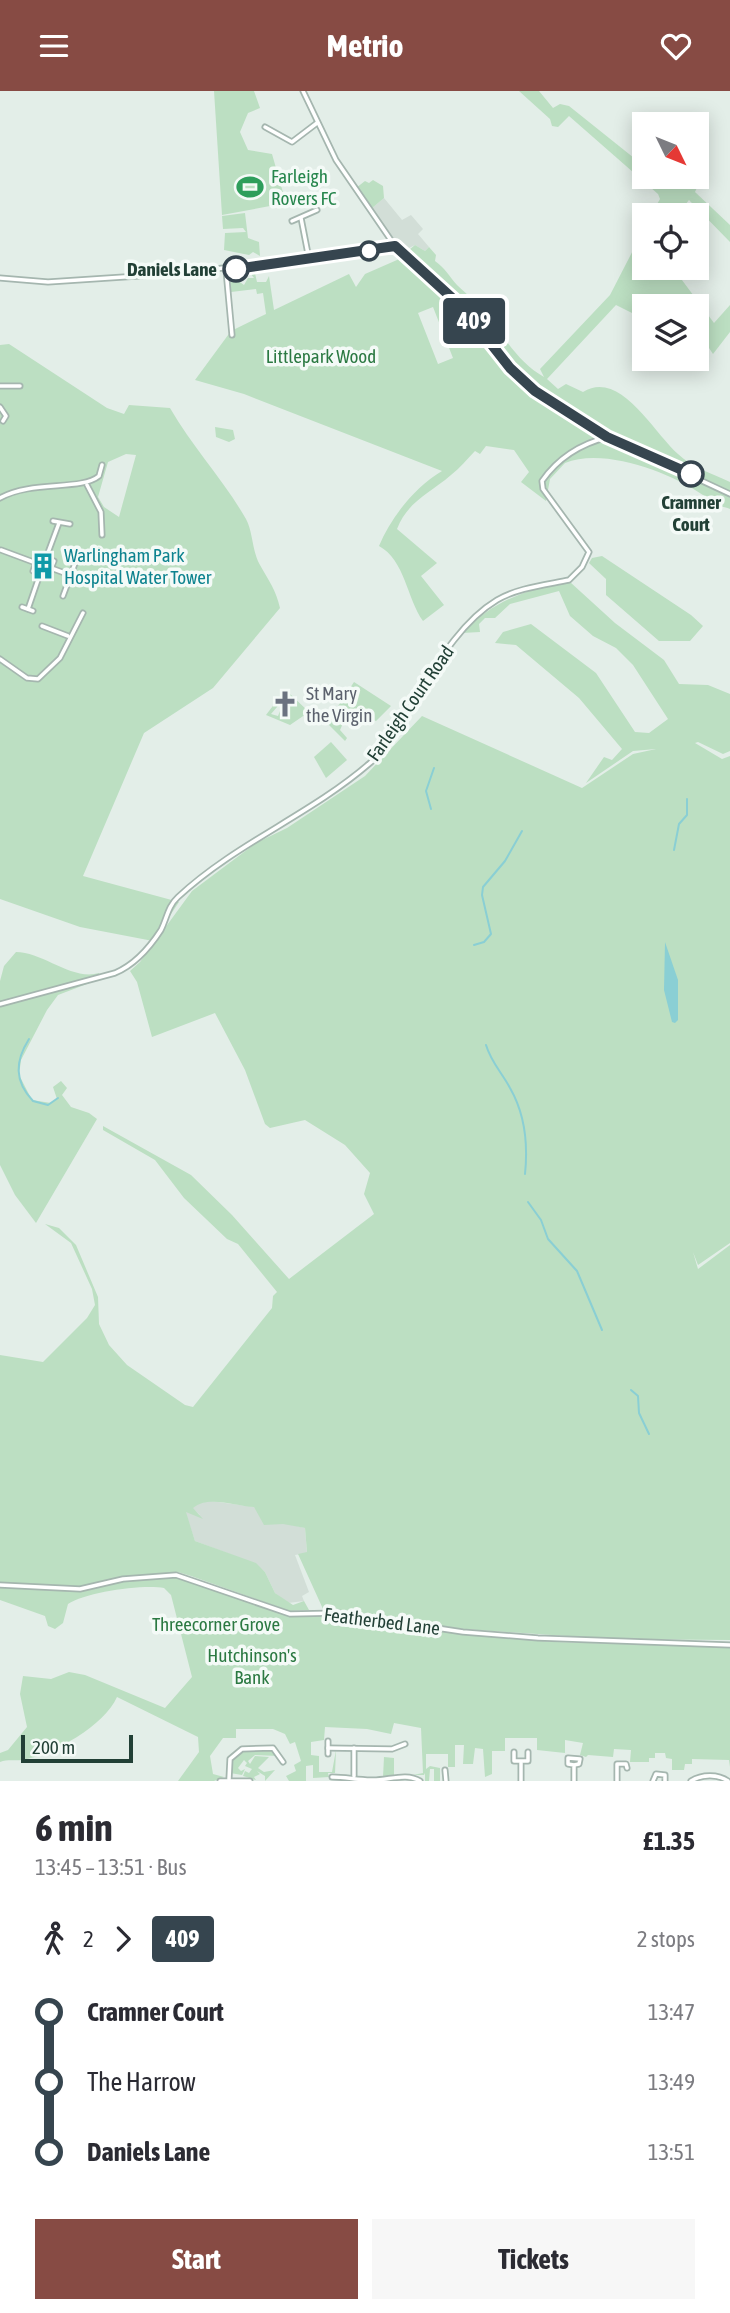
<!DOCTYPE html>
<html lang="en">
<head>
<meta charset="utf-8">
<style>
	body { margin:0; font-family:"Asap Condensed",sans-serif; background:#f7f7f7; color:#2b2b33; height:100vh; display:flex; flex-direction:column; font-size:26px; white-space:nowrap }
	* { box-sizing:border-box; margin:0 }
	p { font-size:23px; color:#7c7c81 }
	.icon { flex:none; width:38px; height:38px; fill:none; stroke:currentColor; stroke-width:2; stroke-linecap:round; stroke-linejoin:round }
	.map { position:relative; height:1690px; overflow:hidden }
	.drawer { display:flex; flex-direction:column; background:#fff; flex:1 }
	.drawer>* { flex:none }
	.badge { padding:0 14px; border-radius:5px; font-size:24px; line-height:46px }
	.needle { width:46px; rotate:133deg }
	.buttons { position:absolute; left:632px; top:21px; display:grid; gap:14px }
	.buttons a { display:grid; place-items:center; width:77px; height:77px; border-radius:0px; background:#fff; box-shadow:0 4px 18px #0003; font-size:35px }
	.scale { position:absolute; left:21px; bottom:18px; width:112px; box-sizing:border-box; padding-left:7px; border:4px solid #224036; border-top:0; font-size:19px; line-height:24px; white-space:nowrap; color:#224036; -webkit-text-stroke:5px #f4faf7; paint-order:stroke }
	.map>.badge { position:absolute; translate:-50% -50%; box-shadow:0 0 0 4px #fff }
	.legs { display:flex; align-items:center; gap:10px; height:77px; padding:0 35px; font-size:23px }
	.legs p { margin-inline-start:auto }
	.head { display:flex; align-items:center; justify-content:space-between; height:119px; padding:0 35px }
	h1 { font-size:38px; font-weight:700; line-height:52px }
	.action { display:flex; gap:14px; margin-top:auto; padding:14px 35px }
	.action a { flex:1; height:80px; border-radius:0px; background:#874b44; color:#fff; font-size:28px; font-weight:700; line-height:80px; text-align:center }
	.action a+a { background:#f7f7f7; color:#2b2b33 }
	ul { padding:0 35px; list-style:none }
	li { display:flex; align-items:center; gap:24px; height:70px; font-size:26px }
	li i { display:grid; place-items:center; width:10px; height:100%; margin:0 9px; background:currentColor }
	li i::after { content:''; width:18px; height:18px; margin:-9px; border:5px solid; border-radius:50%; background:#fff }
	li p { margin-inline-start:auto }
	li:first-child i { background:linear-gradient(#0000 50%,currentColor 0) }
	li:last-child i { background:linear-gradient(currentColor 50%,#0000 0) }
	header { display:flex; justify-content:space-between; align-items:center; height:91px; padding:0 35px; background:#874b44; color:#fff; font-size:32px; font-weight:700 }
	.map>svg:first-child { display:block }
	.built { fill:#d2ded7 }
	.green { fill:#bcdfc2; fill-rule:evenodd }
	.water { fill:#8acfd4 }
	.lines { fill:none; stroke-linecap:round; stroke-linejoin:round }
	.stream { stroke:#8acfd4; stroke-width:2 }
	.minor-casing { stroke:#a5b6af; stroke-width:7 }
	.minor { stroke:#fff; stroke-width:3.5 }
	.line-1-casing { stroke:#fff; stroke-width:16 }
	.line-1 { stroke:#36454f; stroke-width:10 }
	.stop-1-dot { fill:#fff; stroke:#36454f; stroke-width:3.5 }
	.labels { text-anchor:middle; dominant-baseline:central; stroke-width:7; stroke-linejoin:round; paint-order:stroke }
	.leisure-label { font-size:19px; fill:#27864d; stroke:#f4faf7; text-anchor:start }
	.stop-label { font-size:19px; font-weight:bold; fill:#224036; stroke:#f4faf7; text-anchor:end }
	.park-label { font-size:19px; fill:#2b7942; stroke:#f4faf7 }
	.culture-label { font-size:19px; fill:#0d838f; stroke:#f4faf7; text-anchor:start }
	.worship-label { font-size:19px; fill:#5b616d; stroke:#f4faf7; text-anchor:start }
	.street-label { font-size:19px; fill:#224036; stroke:#f4faf7 }
</style>
</head>
<body>
<header><svg class="icon" aria-label="menu" viewBox="0 0 24 24"><path d="M4 6h16M4 12h16M4 18h16"/></svg>Metrio<svg class="icon" aria-label="heart" viewBox="0 0 24 24"><path d="M12 20l-8-8c-3-5 5-10 8-4 3-6 11-1 8 4z"/></svg></header>
<div class="map">
<svg width="730" height="1690" viewBox="0 0 730 1690">
	<rect width="100%" height="100%" fill="#e3eee8"/>
	<g class="built">
		<polygon points="384,107 402,129 411,124 423,138 418,143 429,156 425,160 415,154 405,159 397,151 371,118"/>
		<polygon points="211,1410 254,1416 283,1432 305,1437 307,1462 295,1464 309,1501 302,1505 304,1510 288,1512 275,1502 265,1481 256,1473 195,1450 185,1420 200,1424 192,1417 199,1412"/>
	</g>
	<g class="green">
		<polygon points="214,0 254,0 260,17 248,22 240,41 248,59 272,63 286,112 222,124"/>
		<polygon points="519,0 539,0 553,17 560,13 569,15 644,75 644,86 656,86 669,97 684,86 696,86 697,73 703,67 709,70 695,101 730,134 730,151 689,109 677,124 651,124 660,108 658,103 569,25 558,36 552,35 550,28"/>
		<polygon points="373,89 383,95 384,107 371,118 356,97 365,90 369,92"/>
		<polygon points="245,122 248,147 259,151 260,165 253,161 249,164 224,159 225,142 246,141 243,137 223,138 222,125"/>
		<path d="M 644,138 L 644,177 L 673,177 L 714,232 L 730,214 L 730,241 L 713,263 L 697,239 L 696,215 L 644,215 L 644,250 L 640,226 L 616,214 L 547,288 L 558,298 L 566,293 L 583,301 C 620,278 653,341 678,363 C 691,376 713,383 730,391 L 730,418 C 724,415 714,416 709,412 C 706,410 706,406 703,404 C 670,381 603,356 565,372 L 550,388 L 546,410 L 521,391 L 529,381 L 514,359 L 486,355 L 480,363 L 475,360 C 467,368 460,377 451,384 C 429,403 408,410 397,438 L 437,472 L 421,485 L 444,514 L 423,530 C 407,508 405,469 379,455 C 391,426 415,396 442,380 L 244,303 L 195,289 L 231,240 L 266,223 L 263,202 L 257,203 L 256,198 L 231,201 L 230,191 L 237,189 L 244,194 L 248,187 L 254,187 L 247,178 L 254,178 L 257,191 L 266,191 L 269,185 L 274,219 L 349,183 L 356,196 L 365,183 L 397,169 L 415,154 L 425,160 L 429,156 L 436,164 L 435,170 C 445,177 449,185 457,194 C 466,203 477,211 485,221 C 504,245 517,271 544,286 L 540,278 L 610,204 ZM 433,216 L 453,267 L 438,273 L 418,222 Z"/>
		<path d="M 9,253 L 107,317 L 124,323 L 129,314 L 170,317 C 193,357 223,388 246,428 C 253,441 252,460 260,474 C 269,490 276,499 280,517 L 213,597 L 144,642 L 83,785 L 179,811 L 153,850 L 80,836 L 0,808 L 0,254 ZM 126,363 L 136,364 L 119,426 L 104,416 L 98,406 L 108,371 Z"/>
		<polygon points="215,336 233,339 235,348 229,351 216,346"/>
		<polygon points="602,465 691,524 703,535 690,550 659,550 606,504 606,488 589,472 592,467"/>
		<path d="M 570,491 L 615,532 L 664,569 L 679,593 L 708,594 L 730,603 L 730,660 L 723,663 L 698,651 L 695,652 L 722,668 L 730,665 L 730,1152 L 698,1174 L 693,1161 L 698,1178 L 730,1154 L 730,1549 L 611,1548 L 464,1538 L 323,1518 L 298,1463 L 307,1461 L 305,1437 L 283,1433 L 264,1434 L 254,1416 C 235,1415 208,1404 193,1417 L 203,1428 L 186,1421 L 195,1450 L 256,1472 L 265,1481 L 275,1502 L 293,1514 L 304,1510 L 309,1519 L 290,1520 L 191,1485 L 178,1481 L 177,1486 L 288,1525 L 333,1523 L 393,1530 L 463,1543 L 554,1551 L 730,1556 L 730,1676 L 729,1669 L 692,1668 L 692,1673 L 685,1673 L 684,1679 L 672,1679 L 672,1668 L 666,1667 L 665,1662 L 655,1662 L 655,1667 L 649,1667 L 649,1671 L 630,1671 L 631,1659 L 614,1658 L 613,1666 L 588,1664 L 586,1666 L 580,1664 L 583,1652 L 565,1649 L 565,1662 L 537,1659 L 537,1647 L 505,1647 L 505,1660 L 492,1660 L 492,1683 L 485,1686 L 483,1658 L 475,1657 L 473,1673 L 463,1673 L 464,1654 L 455,1654 L 455,1676 L 448,1676 L 448,1663 L 426,1663 L 426,1678 L 430,1675 L 440,1677 L 440,1690 L 434,1690 L 434,1678 L 430,1678 L 429,1690 L 425,1690 L 425,1682 L 424,1684 L 413,1684 L 423,1682 L 421,1637 L 394,1632 L 391,1643 L 367,1638 L 325,1636 L 324,1649 L 311,1651 L 311,1664 L 319,1665 L 319,1681 L 332,1681 L 336,1659 L 335,1682 L 328,1682 L 329,1686 L 313,1687 L 313,1674 L 306,1675 L 306,1690 L 289,1690 L 286,1685 L 296,1680 L 294,1674 L 301,1670 L 295,1651 L 290,1653 L 285,1643 L 273,1638 L 236,1638 L 236,1647 L 223,1647 L 210,1665 L 213,1683 L 224,1686 L 214,1690 L 178,1690 L 199,1661 L 198,1646 L 117,1606 C 105,1634 53,1664 22,1669 C 14,1670 8,1668 0,1671 L 0,1662 L 8,1659 L 27,1636 L 20,1603 L 23,1585 L 51,1588 L 69,1581 L 85,1584 L 165,1617 L 192,1586 L 171,1504 L 164,1497 C 143,1493 86,1501 68,1513 L 63,1532 L 55,1538 L 48,1535 L 45,1525 L 0,1509 L 0,1264 L 43,1271 L 87,1227 L 95,1214 L 92,1198 L 71,1152 L 45,1133 L 59,1137 L 76,1154 L 98,1206 L 99,1233 L 109,1254 L 127,1274 L 185,1314 L 193,1316 L 197,1311 L 272,1217 L 273,1205 L 277,1201 L 238,1153 L 227,1148 L 184,1107 L 155,1069 L 103,1039 L 103,1035 L 191,1084 L 232,1124 L 289,1188 L 374,1123 L 364,1103 L 370,1082 L 345,1054 L 305,1029 L 270,1037 L 265,1033 L 245,979 L 215,922 L 152,946 L 137,891 L 130,880 L 140,871 L 192,800 L 256,752 L 287,737 L 365,685 L 422,625 L 582,697 L 633,663 L 656,658 L 633,660 L 586,692 L 604,666 L 612,669 L 622,658 L 579,607 L 516,554 L 495,552 L 503,541 L 531,533 L 596,582 L 635,641 L 649,642 L 668,628 L 633,574 L 616,557 L 593,545 L 570,525 L 559,500 L 510,513 L 495,527 L 485,527 L 479,533 L 480,541 L 462,542 C 494,509 527,498 570,491 Z"/>
		<polygon points="354,591 391,615 376,630 348,621 340,639 347,647 345,650 327,632"/>
		<polygon points="285,599 289,602 271,623 278,625 280,620 287,620 293,610 290,603 309,621 290,634 266,624"/>
		<polygon points="331,651 347,669 326,687 314,666"/>
		<path d="M 16,861 C 43,861 72,890 99,882 L 100,888 L 58,904 L 47,919 L 21,969 L 19,984 L 32,1009 L 51,1012 L 57,1008 L 53,996 L 61,990 L 67,997 L 62,1004 L 71,1016 L 89,1022 L 97,1028 L 36,1132 L 15,1104 L 0,1074 L 0,890 L 4,875 Z"/>
		<polygon points="242,1659 274,1660 278,1665 255,1664 248,1670 250,1673 255,1665 269,1666 258,1677 264,1681 275,1679 265,1690 265,1685 257,1680 260,1683 254,1686 256,1689 243,1685 245,1680 249,1682 252,1678 245,1675 247,1672 244,1669 238,1677 241,1680 245,1678 242,1684 230,1682 231,1669"/>
		<polygon points="384,1666 394,1667 394,1684 387,1687 383,1686"/>
	</g>
	<polygon class="water" points="665,851 678,889 678,929 675,932 672,931 664,899"/>
	<g class="lines">
		<g class="stream">
			<polyline points="431,718 426,700 434,677"/>
			<polyline points="674,759 679,733 687,724 687,708"/>
			<polyline points="474,854 484,851 491,843 482,804 483,796 505,770 522,740"/>
			<path d="M 29,948 C 15,970 14,990 33,1010 L 48,1014 L 58,1007"/>
			<path d="M 486,954 C 491,971 502,982 510,997 C 525,1023 528,1054 525,1083"/>
			<polyline points="528,1111 541,1129 548,1148 577,1180 602,1239"/>
			<polyline points="631,1299 638,1305 639,1322 649,1343"/>
		</g>
		<g class="minor-casing">
			<g id="minor">
				<polyline points="303,0 336,69 395,155 462,216 522,289 608,346 730,403"/>
				<polyline points="265,36 292,51 317,32"/>
				<polyline points="301,127 309,168"/>
				<polyline points="292,130 317,119"/>
				<polyline points="226,179 232,244"/>
				<polyline points="0,187 48,191 184,182 395,155"/>
				<polyline points="0,295 20,295"/>
				<polyline points="0,316 6,325 3,330"/>
				<polyline points="87,394 101,421 102,444"/>
				<path d="M 0,407 C 32,389 81,400 99,385 L 102,374"/>
				<polyline points="53,430 70,433"/>
				<polyline points="1,459 36,472 39,465 46,467"/>
				<polyline points="36,472 33,480 40,482"/>
				<polyline points="51,477 70,484"/>
				<polyline points="63,505 77,467"/>
				<polyline points="22,516 33,520"/>
				<polyline points="28,518 40,483 48,485 54,470 46,467 59,432"/>
				<polyline points="42,535 68,545"/>
				<polyline points="0,568 27,587 38,588 60,567 83,522"/>
				<path d="M 0,913 L 115,882 C 134,874 150,856 161,839 C 167,827 168,815 178,806 C 236,752 310,724 370,672 C 385,659 396,637 407,621 C 432,582 457,533 497,509 C 517,497 545,494 569,489 L 582,476 L 589,461 L 543,398 L 542,390 C 558,367 580,353 608,346"/>
				<polyline points="0,1494 80,1498 123,1488 176,1484 290,1523 338,1522 463,1541 538,1547 730,1554"/>
				<polyline points="328,1657 392,1658 405,1653"/>
				<polyline points="514,1661 514,1670 528,1670 528,1661"/>
				<polyline points="328,1663 328,1650"/>
				<polyline points="445,1679 446,1690"/>
				<polyline points="354,1685 354,1657"/>
				<path d="M 332,1686 C 346,1686 357,1689 371,1689 C 387,1690 406,1681 420,1690"/>
				<polyline points="229,1688 230,1668 242,1658 273,1657 283,1671"/>
				<polyline points="220,1690 250,1690"/>
				<polyline points="521,1690 521,1672"/>
				<polyline points="574,1690 574,1674 579,1673 580,1668 568,1667 568,1673 574,1674"/>
				<polyline points="617,1690 617,1673 626,1673 627,1677"/>
				<polyline points="653,1690 656,1683 665,1684 665,1690"/>
				<path d="M 691,1690 C 702,1683 718,1683 728,1690"/>
			</g>
		</g>
		<use href="#minor" class="minor"/>
	</g>
	<g class="lines">
		<g class="line-1-casing">
			<polyline id="line-1" points="236,178 395,155 462,216 510,277 535,300 607,346 691,383"/>
		</g>
		<use href="#line-1" class="line-1"/>
	</g>
	<defs>
		<g id="stadium-bare" transform="scale(2.1)"><path d="M0-5a6.5 5 0 1 0 0 10a6.5 5 0 1 0 0-10ZM-3.5-1.8h7v3.6h-7Z" fill="#2e9e5b" stroke="#f4faf7" stroke-width="2.5" paint-order="stroke"/></g>
		<g id="building-bare" transform="scale(2.1)"><path d="M-4-6H4V6H1V3H-1V6H-4ZM-2.5-4.3h1.7v1.8h-1.7ZM.8-4.3h1.7v1.8H.8ZM-2.5-1h1.7V.8h-1.7ZM.8-1h1.7V.8H.8Z" fill="#0f9aa8" stroke="#f4faf7" stroke-width="2.5" paint-order="stroke"/></g>
		<g id="church-bare" transform="scale(2.1)"><path d="M-1.2-6h2.4v3.5h3.3v2.4h-3.3V6h-2.4V-.1h-3.3v-2.4h3.3Z" fill="#6b7280" stroke="#f4faf7" stroke-width="2.5" paint-order="stroke"/></g>
	</defs>
	<g fill-rule="evenodd">
		<use href="#stadium-bare" x="250" y="96"/>
		<use href="#building-bare" x="43" y="475"/>
		<use href="#church-bare" x="285" y="613"/>
	</g>
	<g class="stop-1-dot">
		<circle cx="369" cy="160" r="9"/>
		<circle cx="236" cy="178" r="12"/>
		<circle cx="691" cy="383" r="12"/>
	</g>
	<g class="labels">
		<g class="leisure-label">
			<text x="271" y="85">Farleigh<tspan x="271" dy="22">Rovers FC</tspan></text>
		</g>
		<g class="stop-label">
			<text x="217" y="178">Daniels Lane</text>
			<text x="691" y="411" text-anchor="middle">Cramner<tspan x="691" dy="22">Court</tspan></text>
		</g>
		<g class="park-label">
			<text x="321" y="265">Littlepark Wood</text>
			<text x="216" y="1533">Threecorner Grove</text>
			<text x="252" y="1564">Hutchinson's<tspan x="252" dy="22">Bank</tspan></text>
		</g>
		<g class="culture-label">
			<text x="64" y="464">Warlingham Park<tspan x="64" dy="22">Hospital Water Tower</tspan></text>
		</g>
		<g class="worship-label">
			<text x="306" y="602">St Mary<tspan x="306" dy="22">the Virgin</tspan></text>
		</g>
		<g class="street-label">
			<text transform="translate(410 612) rotate(-55)">Farleigh Court Road</text>
			<text transform="translate(382 1530) rotate(7)">Featherbed Lane</text>
		</g>
	</g>
</svg>
<div class="buttons">
<a><svg class="needle" viewBox="-14 -14 28 28"><path d="M0-13l5 13h-10z" fill="#e53935"/><path d="M0 13l5-13h-10z" fill="#7c7c81"/></svg></a>
<a><svg class="icon" aria-label="locate" viewBox="0 0 24 24"><circle cx="12" cy="12" r="6"/><path d="M12 2v4M12 18v4M2 12h4M18 12h4"/></svg></a>
<a><svg class="icon" aria-label="layers" viewBox="0 0 24 24"><path d="M12 4l9 5-9 5-9-5zM3 14l9 5 9-5"/></svg></a>
</div>
<div class="scale">200 m</div>
<b class="badge" style="left:474px;top:230px;background:#36454f;color:#fff">409</b>
</div>
<section class="drawer">
<div class="head"><div><h1>6 min</h1><p>13:45 – 13:51 · Bus</p></div><b>£1.35</b></div>
<div class="legs"><svg class="icon" aria-label="walk" viewBox="0 0 24 24"><circle cx="13" cy="4" r="2"/><path d="M13 8l-2 6 4 7M11 14l-3 7M7 12l3-4h3l4 4"/></svg>2<svg class="icon" aria-label="forward" viewBox="0 0 24 24"><path d="M9 5l7 7-7 7"/></svg><b class="badge" style="background:#36454f;color:#fff">409</b><p>2 stops</p></div>
<ul>
<li><i style="color:#36454f"></i><b>Cramner Court</b><p>13:47</p></li>
<li><i style="color:#36454f"></i><span>The Harrow</span><p>13:49</p></li>
<li><i style="color:#36454f"></i><b>Daniels Lane</b><p>13:51</p></li>
</ul>
<div class="action"><a>Start</a><a>Tickets</a></div>
</section>
</body>
</html>
